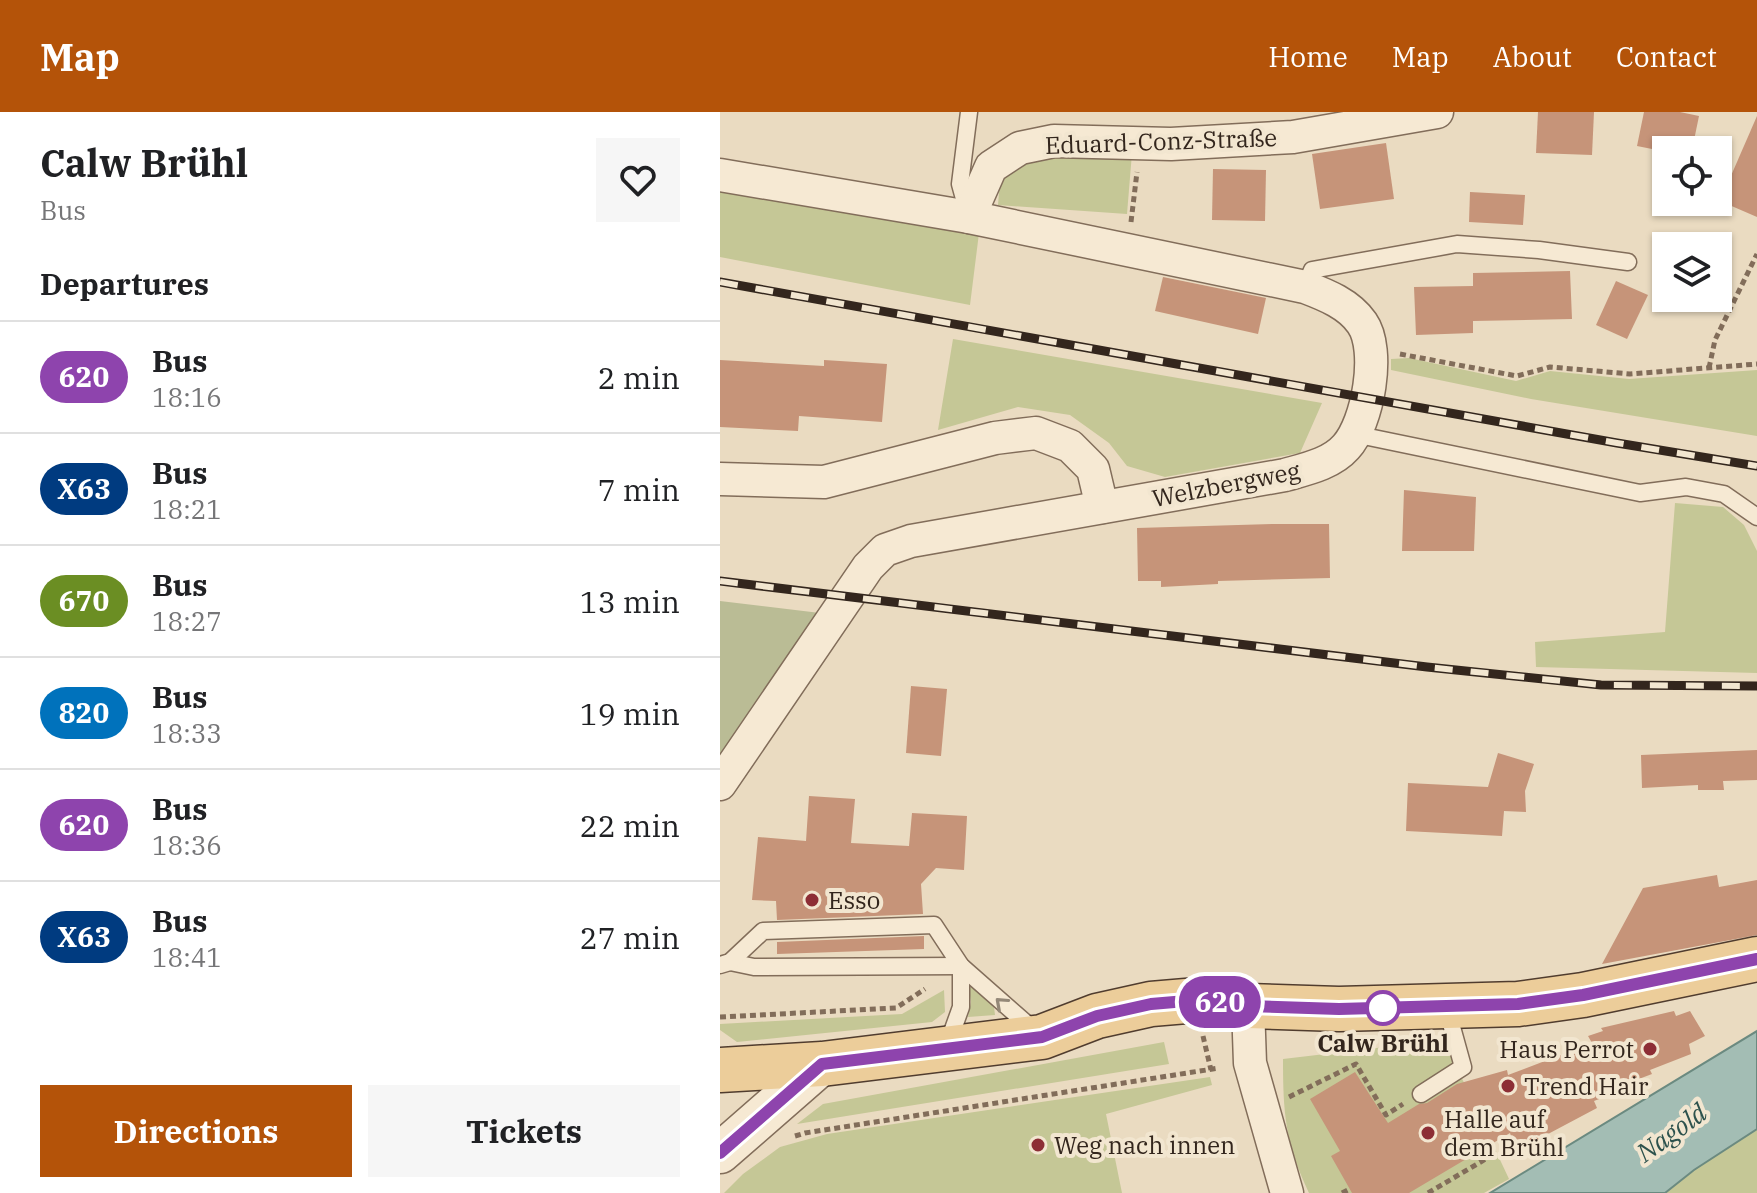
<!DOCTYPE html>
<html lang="en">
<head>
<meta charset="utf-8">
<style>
	body { margin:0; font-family:"IBM Plex Serif",serif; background:#f6f6f6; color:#202124; height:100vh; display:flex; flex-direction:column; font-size:30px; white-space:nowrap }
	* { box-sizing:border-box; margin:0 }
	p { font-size:26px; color:#757577 }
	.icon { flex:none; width:44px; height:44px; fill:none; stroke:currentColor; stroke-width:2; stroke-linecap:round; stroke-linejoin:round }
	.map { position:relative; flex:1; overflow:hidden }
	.details { display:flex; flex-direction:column; background:#fff; width:720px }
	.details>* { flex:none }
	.badge { padding:0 16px; border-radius:26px; font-size:28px; line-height:52px }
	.fabs { position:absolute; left:932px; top:24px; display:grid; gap:16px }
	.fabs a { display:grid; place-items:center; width:80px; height:80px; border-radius:0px; background:#fff; box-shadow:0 2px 6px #0004; font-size:40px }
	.map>.badge { position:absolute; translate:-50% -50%; box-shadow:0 0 0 4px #fff }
	h2 { padding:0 40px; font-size:30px; line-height:72px }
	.round { display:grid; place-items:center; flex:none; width:84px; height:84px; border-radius:0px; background:#f6f6f6 }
	.overview { display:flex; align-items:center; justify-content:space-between; height:136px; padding:0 40px }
	h1 { font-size:38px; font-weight:700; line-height:60px }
	.cta { display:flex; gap:16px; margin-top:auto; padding:16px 40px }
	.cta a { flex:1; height:92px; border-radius:0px; background:#b45309; color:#fff; font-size:32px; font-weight:700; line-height:92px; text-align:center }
	.cta a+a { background:#f6f6f6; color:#202124 }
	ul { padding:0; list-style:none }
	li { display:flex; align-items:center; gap:24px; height:112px; padding:0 40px; border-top:2px solid #e0e0e0 }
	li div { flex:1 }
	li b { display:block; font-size:30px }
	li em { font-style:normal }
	li .badge { min-width:88px; font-weight:700; text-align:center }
	header { display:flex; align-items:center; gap:48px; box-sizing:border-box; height:112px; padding:0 40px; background:#b45309; color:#fff }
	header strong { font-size:38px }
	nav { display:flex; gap:44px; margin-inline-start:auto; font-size:28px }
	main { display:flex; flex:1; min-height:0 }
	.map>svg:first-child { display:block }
	.green { fill:#c5c796 }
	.cemetery { fill:#babc95 }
	.water { fill:#a3bdb4; stroke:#6b8a80; stroke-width:2 }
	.building { fill:#c69479 }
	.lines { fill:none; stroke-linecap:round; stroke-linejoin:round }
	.service-casing { stroke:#826d5a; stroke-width:19 }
	.minor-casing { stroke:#826d5a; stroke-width:35 }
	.tertiary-casing { stroke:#826d5a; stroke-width:43 }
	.primary-casing { stroke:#503c2e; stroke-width:47 }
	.path { stroke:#826d5a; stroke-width:5; stroke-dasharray:6 4; stroke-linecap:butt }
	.service { stroke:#f6e9d3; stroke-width:16 }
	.minor { stroke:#f6e9d3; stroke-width:32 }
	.tertiary { stroke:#f6e9d3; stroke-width:40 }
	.primary { stroke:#eccd9a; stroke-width:44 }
	.rail-casing { stroke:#33261d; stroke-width:9 }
	.rail { stroke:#f2e6d0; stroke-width:6; stroke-dasharray:18; stroke-linecap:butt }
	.oneway { stroke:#948878 }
	.line-casing { stroke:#fff; stroke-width:18 }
	.line { stroke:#8e44ad; stroke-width:12 }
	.poi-dot { fill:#8d2e35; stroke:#f2e6d0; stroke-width:3 }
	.stop-dot { fill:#fff; stroke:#8e44ad; stroke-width:4 }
	.labels { text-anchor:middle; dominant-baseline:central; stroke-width:8; stroke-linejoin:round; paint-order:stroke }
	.street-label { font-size:24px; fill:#33261d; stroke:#f2e6d0 }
	.poi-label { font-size:24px; fill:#33261d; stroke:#f2e6d0; text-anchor:start }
	.stop-label { font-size:24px; font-weight:bold; fill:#33261d; stroke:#f2e6d0 }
	.water-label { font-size:26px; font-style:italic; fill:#2d524d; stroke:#f2e6d0 }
</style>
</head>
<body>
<header>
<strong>Map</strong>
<nav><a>Home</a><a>Map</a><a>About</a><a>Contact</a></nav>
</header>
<main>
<section class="details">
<div class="overview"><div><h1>Calw Brühl</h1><p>Bus</p></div><a class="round"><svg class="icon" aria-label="heart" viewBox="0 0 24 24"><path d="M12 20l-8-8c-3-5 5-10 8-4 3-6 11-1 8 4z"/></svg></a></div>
<h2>Departures</h2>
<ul>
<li><span class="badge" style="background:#8e44ad;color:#fff">620</span><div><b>Bus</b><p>18:16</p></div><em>2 min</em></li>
<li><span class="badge" style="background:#003b80;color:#fff">X63</span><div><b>Bus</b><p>18:21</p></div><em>7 min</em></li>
<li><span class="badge" style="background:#6b8e23;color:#fff">670</span><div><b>Bus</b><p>18:27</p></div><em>13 min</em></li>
<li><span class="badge" style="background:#0072bc;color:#fff">820</span><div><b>Bus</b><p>18:33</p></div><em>19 min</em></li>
<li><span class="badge" style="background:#8e44ad;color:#fff">620</span><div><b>Bus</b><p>18:36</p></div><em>22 min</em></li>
<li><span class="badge" style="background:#003b80;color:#fff">X63</span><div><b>Bus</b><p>18:41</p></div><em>27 min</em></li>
</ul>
<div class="cta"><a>Directions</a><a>Tickets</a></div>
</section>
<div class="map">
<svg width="1037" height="1081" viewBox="0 0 1037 1081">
	<rect width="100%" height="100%" fill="#eadbc1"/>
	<g class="green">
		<polygon points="337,38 412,41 407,102 278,93 280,69 306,48"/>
		<polygon points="0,79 259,121 250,193 0,145"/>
		<polygon points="233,227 602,291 580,341 445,365 407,354 389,331 350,303 298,295 218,318"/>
		<polygon points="689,246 796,269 830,259 909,267 1037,258 1037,324 811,287 671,258 671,247"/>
		<polygon points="955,391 1003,395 1024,413 1037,439 1037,561 816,555 815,530 945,520"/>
		<polygon points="252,869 274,895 275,903 248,905 251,890 248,872"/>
		<polygon points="224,878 225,900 212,910 17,930 0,918 0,912 182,902"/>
		<path d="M 724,928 L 789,1067 L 764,1081 L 589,1081 C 565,1031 563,1001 563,947 Z"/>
		<polygon points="444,930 449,952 77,1012 103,992"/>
		<polygon points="490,965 492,973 386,1002 402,1081 4,1081 23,1062 60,1035 107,1022"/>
		<polygon points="1037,1017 1037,1081 945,1081 974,1058"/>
	</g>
	<polygon class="cemetery" points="0,489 100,501 0,644"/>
	<polygon class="water" points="1037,919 1037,1017 974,1058 945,1081 770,1081"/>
	<g class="building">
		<polygon points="818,0 874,0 872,43 816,41"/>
		<polygon points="924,0 960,0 979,4 972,38 937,38 917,34"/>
		<polygon points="1037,4 1037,105 1000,89"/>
		<polygon points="666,31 674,87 600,97 592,42"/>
		<polygon points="493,57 546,58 545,109 492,108"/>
		<polygon points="750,80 805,83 803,113 749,110"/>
		<polygon points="850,159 852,207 753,209 753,221 696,223 694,175 753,174 753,161"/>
		<polygon points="443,165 546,186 538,222 435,199"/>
		<polygon points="896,169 928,183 907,227 876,213"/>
		<polygon points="0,248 104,254 104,248 167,252 162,310 79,304 78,319 0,315"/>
		<polygon points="684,378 756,385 754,439 682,439"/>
		<polygon points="552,412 609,412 610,466 498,469 498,472 441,475 441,469 418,469 417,416"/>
		<polygon points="191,574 227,577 221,644 186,641"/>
		<polygon points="1037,638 1037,668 1003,669 1004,678 978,678 978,673 922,676 921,643"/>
		<polygon points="778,641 814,652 805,679 806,700 784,699 782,724 686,719 688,671 768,675"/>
		<polygon points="89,684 135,687 131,731 189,734 192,701 247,704 244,758 216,756 201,772 203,802 57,808 56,789 32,788 38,725 86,729"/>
		<polygon points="997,763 999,775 1037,768 1037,823 882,852 923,776"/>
		<polygon points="204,824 204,837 57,842 57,830"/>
		<polygon points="954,899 956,904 970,899 985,924 969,932 971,942 930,958 932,962 903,973 905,977 874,989 877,996 796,1039 790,1021 689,1081 632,1081 611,1044 620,1039 590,987 635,960 668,1011 699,992 707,991 737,972 787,958 788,963 872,931 868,924 883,919 881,916"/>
	</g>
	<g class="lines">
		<g class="service-casing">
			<g id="service">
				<polyline points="248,101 240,72 249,0"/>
				<polyline points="585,175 592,158 737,132 819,138 908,150"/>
				<polyline points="634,322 920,381 966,375 1004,382 1037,405"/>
				<polyline points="10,850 34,855 241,854"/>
				<polyline points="0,853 10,850 43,819 214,813 241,854 315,919"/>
				<polyline points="227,934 241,895 241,854"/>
				<polyline points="701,982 743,955 727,897"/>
			</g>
		</g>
		<g class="minor-casing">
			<g id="minor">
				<path d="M 0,63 L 249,105 L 585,175 C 606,183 629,192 642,211 C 661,238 648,311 626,335 C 611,352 586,357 565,363 L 191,429 L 165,438 L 148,455 L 0,672"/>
				<polyline points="249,105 271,55 300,36 334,29 451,32 573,25 717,0"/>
				<polyline points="0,367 104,370 275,326 316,321 350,334 373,357 382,395"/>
				<polyline points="528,894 530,951 567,1081"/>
			</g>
		</g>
		<g class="tertiary-casing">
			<polyline id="tertiary" points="0,1041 102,952"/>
		</g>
		<g class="primary-casing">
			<polyline id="primary" points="0,958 102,952 322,925 377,904 431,892 478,888 528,894 619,897 798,892 863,883 1037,847"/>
		</g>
		<g class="path">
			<polyline points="411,110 417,60"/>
			<polyline points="680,242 797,264 830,255 910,262 1037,252"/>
			<polyline points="989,256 995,228 1037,142"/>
			<polyline points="0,905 176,896 205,877"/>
			<polyline points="483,924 491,958"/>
			<polyline points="569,985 636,952 666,1003 683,992"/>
			<polyline points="75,1024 85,1021 499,956"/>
			<polyline points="622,1081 630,1077"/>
			<polyline points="708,1081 769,1045"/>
		</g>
		<use href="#service" class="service"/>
		<use href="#minor" class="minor"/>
		<use href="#tertiary" class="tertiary"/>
		<use href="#primary" class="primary"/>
		<g class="rail-casing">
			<g id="rail">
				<polyline points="0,170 897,331 1037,354"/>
				<polyline points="0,469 707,555 881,573 1037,574"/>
			</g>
		</g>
		<use href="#rail" class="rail"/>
	</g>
	<defs><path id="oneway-chevron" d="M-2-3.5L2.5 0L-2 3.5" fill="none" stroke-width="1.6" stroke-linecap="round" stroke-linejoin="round" transform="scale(2)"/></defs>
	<use class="oneway" href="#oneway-chevron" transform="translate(281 891) rotate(-138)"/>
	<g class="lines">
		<g class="line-casing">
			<polyline id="line" points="0,1041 102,952 322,925 377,904 431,892 478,888 528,894 619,897 798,892 863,883 1037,847"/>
		</g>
		<use href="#line" class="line"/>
	</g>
	<g class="poi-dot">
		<circle cx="92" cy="788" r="8"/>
		<circle cx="930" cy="937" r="8"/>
		<circle cx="788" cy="974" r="8"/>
		<circle cx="708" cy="1021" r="8"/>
		<circle cx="318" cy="1033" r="8"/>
	</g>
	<circle class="stop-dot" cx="663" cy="896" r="16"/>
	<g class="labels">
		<g class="street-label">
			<text transform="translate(441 29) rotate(-2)">Eduard-Conz-Straße</text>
			<text transform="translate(506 372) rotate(-11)">Welzbergweg</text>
		</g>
		<g class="poi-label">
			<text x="108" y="788">Esso</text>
			<text x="914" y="937" text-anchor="end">Haus Perrot</text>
			<text x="804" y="974">Trend Hair</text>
			<text x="724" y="1007">Halle auf<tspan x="724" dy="28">dem Brühl</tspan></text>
			<text x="334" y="1033">Weg nach innen</text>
		</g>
		<g class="stop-label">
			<text x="663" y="931">Calw Brühl</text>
		</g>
		<g class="water-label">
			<text transform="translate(951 1020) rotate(-36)">Nagold</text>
		</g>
	</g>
</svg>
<div class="fabs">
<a><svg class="icon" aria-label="locate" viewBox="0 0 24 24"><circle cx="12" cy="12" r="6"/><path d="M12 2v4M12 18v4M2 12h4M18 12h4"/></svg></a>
<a><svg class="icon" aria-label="layers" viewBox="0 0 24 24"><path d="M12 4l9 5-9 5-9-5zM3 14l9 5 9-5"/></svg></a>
</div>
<b class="badge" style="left:500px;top:890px;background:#8e44ad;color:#fff">620</b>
</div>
</main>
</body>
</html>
